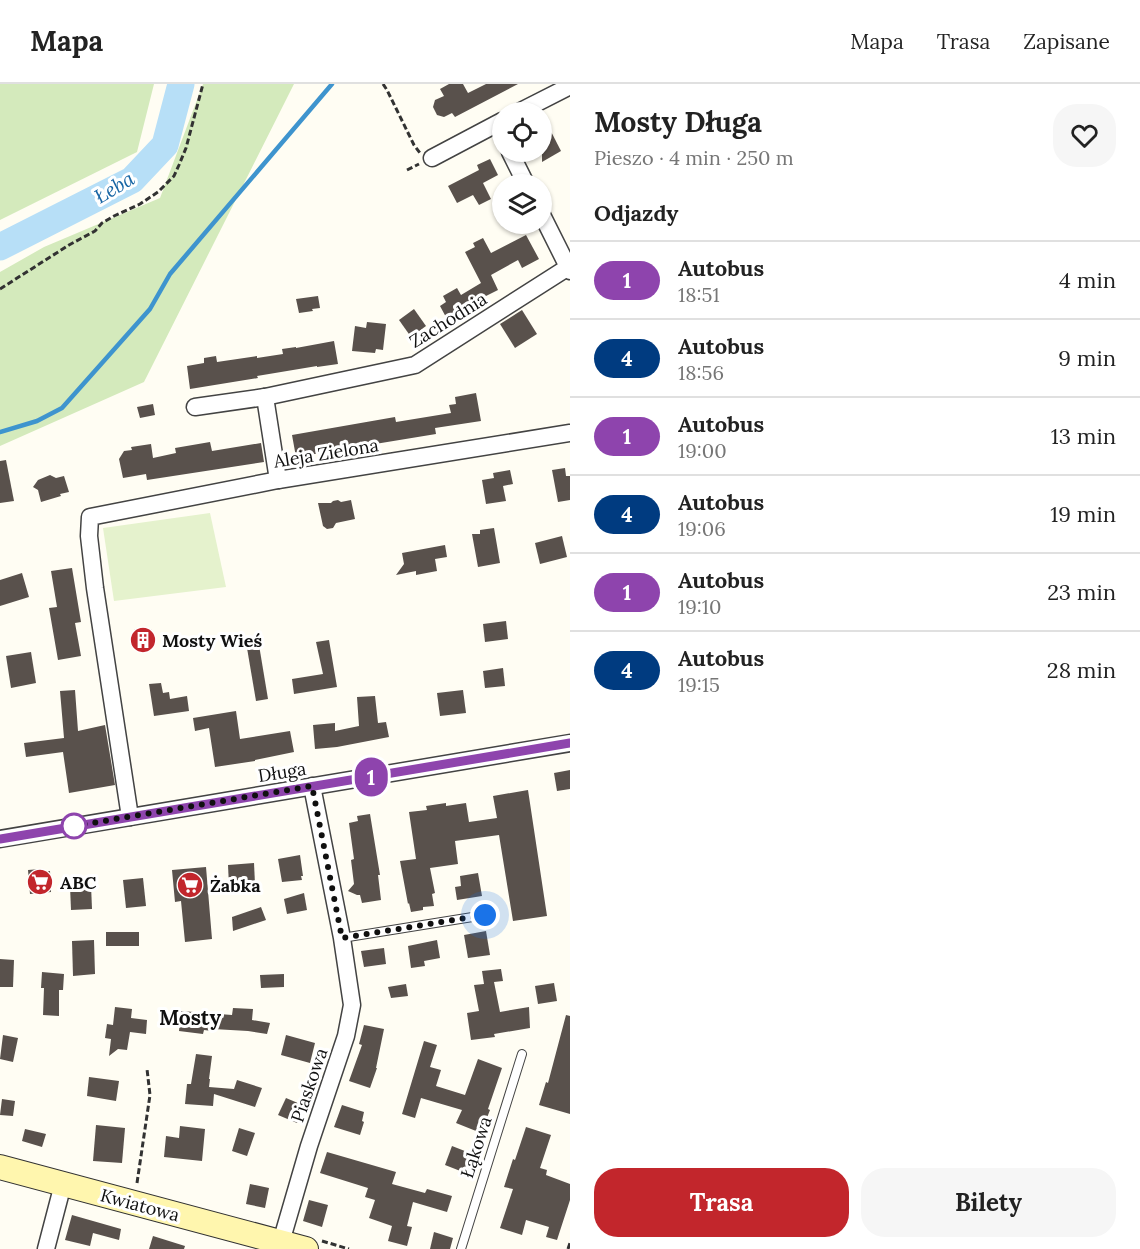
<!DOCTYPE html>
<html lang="pl">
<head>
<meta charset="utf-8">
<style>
	body { margin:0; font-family:Lora,serif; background:#f6f6f6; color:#222; height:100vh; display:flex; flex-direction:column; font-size:22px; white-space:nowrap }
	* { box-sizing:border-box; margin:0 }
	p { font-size:20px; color:#767676 }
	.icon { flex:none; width:33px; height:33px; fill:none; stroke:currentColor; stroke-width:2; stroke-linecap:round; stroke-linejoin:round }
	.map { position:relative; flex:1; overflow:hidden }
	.side { display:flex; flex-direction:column; background:#fff; width:570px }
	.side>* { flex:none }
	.badge { padding:0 12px; border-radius:20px; font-size:21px; line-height:39px }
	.controls { position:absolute; left:492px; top:18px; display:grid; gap:12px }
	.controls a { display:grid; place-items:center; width:60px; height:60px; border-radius:50%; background:#fff; box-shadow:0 2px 4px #0004; font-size:30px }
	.you { position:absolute; width:30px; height:30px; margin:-15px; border:4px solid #fff; border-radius:50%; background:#1a73e8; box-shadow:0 0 0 9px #1a73e833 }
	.map>.badge { position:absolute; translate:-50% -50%; box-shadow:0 0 0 3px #fff }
	h2 { padding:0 24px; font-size:22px; line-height:54px }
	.round { display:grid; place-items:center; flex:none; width:63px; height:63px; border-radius:24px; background:#f6f6f6 }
	.overview { display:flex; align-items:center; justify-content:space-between; height:102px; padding:0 24px }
	h1 { font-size:28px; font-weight:700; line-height:45px }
	.cta { display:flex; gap:12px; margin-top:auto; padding:12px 24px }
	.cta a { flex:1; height:69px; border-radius:24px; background:#c2262c; color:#fff; font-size:24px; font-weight:700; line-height:69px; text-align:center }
	.cta a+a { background:#f6f6f6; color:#222 }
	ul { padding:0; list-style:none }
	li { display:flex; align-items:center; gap:18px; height:78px; padding:0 24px; border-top:2px solid #e0e0e0 }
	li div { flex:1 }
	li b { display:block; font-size:22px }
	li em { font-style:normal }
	li .badge { min-width:66px; font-weight:700; text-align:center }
	header { display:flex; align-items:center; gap:36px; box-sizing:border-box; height:84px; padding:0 30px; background:#fff; border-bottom:2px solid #e0e0e0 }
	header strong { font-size:28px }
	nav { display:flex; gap:33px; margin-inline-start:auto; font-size:21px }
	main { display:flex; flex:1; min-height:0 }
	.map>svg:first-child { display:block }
	.green { fill:#d4eabc }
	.pitch { fill:#e5f2cd }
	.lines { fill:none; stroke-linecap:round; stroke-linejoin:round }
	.stream { stroke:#3e94ce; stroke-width:4.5 }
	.river { stroke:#b7dff7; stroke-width:27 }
	.building { fill:#59514c }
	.lane-casing { stroke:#434343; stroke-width:10 }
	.street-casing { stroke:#434343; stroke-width:19 }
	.secondary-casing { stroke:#323232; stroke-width:26 }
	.path { stroke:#323232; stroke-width:3; stroke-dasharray:6 3; stroke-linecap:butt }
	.lane { stroke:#fff; stroke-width:8 }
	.street { stroke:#fff; stroke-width:16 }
	.secondary { stroke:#fff6ae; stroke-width:24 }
	.line-casing { stroke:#fff; stroke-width:14 }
	.line { stroke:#8e44ad; stroke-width:9 }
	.walk { stroke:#101010; stroke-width:6; stroke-dasharray:0 10.8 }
	.stop-dot { fill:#fff; stroke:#8e44ad; stroke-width:3 }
	.labels { text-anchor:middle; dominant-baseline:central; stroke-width:6; stroke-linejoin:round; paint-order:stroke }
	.street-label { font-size:18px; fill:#101010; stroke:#fff }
	.poi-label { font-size:18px; font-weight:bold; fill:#101010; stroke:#fff; text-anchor:start }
	.water-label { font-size:20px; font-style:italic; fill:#1765a4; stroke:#fff }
	.quarter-label { font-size:21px; font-weight:bold; fill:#101010; stroke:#fff }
</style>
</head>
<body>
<header>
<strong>Mapa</strong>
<nav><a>Mapa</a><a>Trasa</a><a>Zapisane</a></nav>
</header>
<main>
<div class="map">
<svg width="570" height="1165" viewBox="0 0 570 1165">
	<rect width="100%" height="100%" fill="#fffdf3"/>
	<g class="green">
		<polygon points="0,0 154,0 137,68 0,136"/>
		<polygon points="203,0 294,0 144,298 0,362 0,188 44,163 160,114"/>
	</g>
	<polygon class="pitch" points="210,429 226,503 114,517 103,444"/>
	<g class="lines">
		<polyline class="stream" points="0,348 37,337 62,324 150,225 170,190 332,0"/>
		<polyline class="river" points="0,163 132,96 165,61 181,0"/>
	</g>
	<g class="building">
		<polygon points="449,0 463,0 468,9 486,0 518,0 455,33 452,29 444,33 437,31 433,23 435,16 444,12 440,5"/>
		<polygon points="542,30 561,67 542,78"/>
		<polygon points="490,75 498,91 483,99 491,115 479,121 473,111 457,119 448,102 479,86 477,81"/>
		<polygon points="526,151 539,175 522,184 518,176 491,191 498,206 466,222 467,224 447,235 440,222 446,218 443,212 457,204 461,211 481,199 465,168 475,163 473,159 483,154 491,169"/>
		<polygon points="318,212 320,224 312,225 313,227 299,229 296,215"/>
		<polygon points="414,225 426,242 411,253 399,236"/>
		<polygon points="522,226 537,250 515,264 500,240"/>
		<polygon points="367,238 386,240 383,266 376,265 375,269 352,267 355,242 366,244"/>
		<polygon points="334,257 338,280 317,283 317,282 257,292 258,294 190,305 187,282 204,279 204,274 216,272 217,278 257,272 257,274 283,270 282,265 296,263 296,264"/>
		<polygon points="476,309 481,337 435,344 436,350 296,373 292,351 395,333 396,338 451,329 449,321 456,320 455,313"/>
		<polygon points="153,320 155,331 140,334 137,323"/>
		<polygon points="210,358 212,367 261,359 264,378 147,396 146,390 123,394 119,375 124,367 132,366 131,363 151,360 153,374 176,369 175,364"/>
		<polygon points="6,376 14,417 0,419 0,377"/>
		<polygon points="565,384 566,392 570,392 570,416 558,418 552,386"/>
		<polygon points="510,386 513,400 503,402 506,417 486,420 482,396 494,394 493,389"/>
		<polygon points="50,391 56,394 64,392 69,408 60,410 61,412 41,418 38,406 33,403 38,396"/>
		<polygon points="338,416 341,418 351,416 355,435 336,439 333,444 327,445 323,442 318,419 331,419 333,417"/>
		<polygon points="494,444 500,479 478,483 472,450 480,450 480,446"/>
		<polygon points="562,452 567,473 540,480 535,459"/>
		<polygon points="445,461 447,473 435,475 437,487 416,491 416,487 396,491 404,480 402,469"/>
		<polygon points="72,484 81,538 75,539 81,572 58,576 49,524 57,523 51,487"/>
		<polygon points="22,489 29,513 0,522 0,496"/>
		<polygon points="506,537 508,555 485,558 483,540"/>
		<polygon points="329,556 337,603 294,610 292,595 323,590 316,558"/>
		<polygon points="259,561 268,615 256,617 247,564"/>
		<polygon points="31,568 36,599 11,604 6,572"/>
		<polygon points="503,584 505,602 485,604 483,587"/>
		<polygon points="161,599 163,609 169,608 170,615 187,612 189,627 154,632 149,600"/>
		<polygon points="75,606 78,647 105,641 115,701 69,709 63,668 26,673 24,659 64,654 60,607"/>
		<polygon points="463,606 466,629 440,632 437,609"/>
		<polygon points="375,612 378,639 386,638 389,653 337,663 315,665 313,641 335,639 335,647 359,642 357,613"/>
		<polygon points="236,627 240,655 290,647 294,668 255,676 255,677 215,683 209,644 195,647 193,634"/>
		<polygon points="570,686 570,705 557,707 554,689"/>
		<polygon points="528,706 547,832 513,837 499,751 455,757 458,780 430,784 435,809 432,810 434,822 423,823 423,826 411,828 409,819 408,820 400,777 416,775 409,728 427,726 426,722 446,719 446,722 466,719 469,738 497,734 493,712"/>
		<polygon points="370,730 380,791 378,791 381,816 362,819 360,811 357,811 348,807 354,800 351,776 354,775 349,739 358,737 357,732"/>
		<polygon points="300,771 303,792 301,792 302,796 282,798 278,775"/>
		<polygon points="254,779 255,800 229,802 228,781"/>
		<polygon points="206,783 212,855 185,858 181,817 175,818 172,786"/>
		<polygon points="41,785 41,788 50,787 51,808 30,810 28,786"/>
		<polygon points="478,789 482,812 457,816 455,803 461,802 460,792"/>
		<polygon points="143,794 146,822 126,824 123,796"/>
		<polygon points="91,801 92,825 71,826 70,802"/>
		<polygon points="304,809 307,826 287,830 284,815"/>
		<polygon points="261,823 266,836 233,847 232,833"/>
		<polygon points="486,847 490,871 468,874 464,851"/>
		<rect x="106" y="848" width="33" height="14"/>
		<polygon points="94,856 95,890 73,892 72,857"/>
		<polygon points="437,856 440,874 424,877 425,882 411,884 408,862"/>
		<polygon points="384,864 386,880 364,883 361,867"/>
		<polygon points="0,875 14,876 13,903 0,903"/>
		<polygon points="501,885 503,897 494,898 500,928 529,923 530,944 494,950 495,953 471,956 467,929 479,927 474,901 484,900 482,887"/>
		<polygon points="42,888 64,890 63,906 59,906 59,932 43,931 44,904 41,904"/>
		<polygon points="284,890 284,903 261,904 260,891"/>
		<polygon points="554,899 557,917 538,920 535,902"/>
		<polygon points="406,900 408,912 391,914 388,903"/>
		<polygon points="115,923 132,925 131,934 147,936 146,950 130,948 127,966 118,965 109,972 111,955 105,954 107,940 113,941"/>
		<polygon points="233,924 253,925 252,936 270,939 267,950 248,947 213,945 212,947 204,946 203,950 179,947 181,927 232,931"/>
		<polygon points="566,931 570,932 570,1030 539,1021 546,998 548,999"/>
		<polygon points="364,941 384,945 376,984 377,984 370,1004 349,997 362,961 359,960"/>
		<polygon points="3,951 18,954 13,978 0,975"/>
		<polygon points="286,951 315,959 310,979 281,971"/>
		<polygon points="424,957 437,961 430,983 441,986 436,1002 465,1011 478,975 502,984 488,1025 490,1026 481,1049 456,1039 462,1026 421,1014 415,1034 402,1030"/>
		<polygon points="196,970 212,972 209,995 210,995 209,1003 234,1005 237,996 262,1004 255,1023 214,1010 213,1022 185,1020 187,1000 191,1000"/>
		<polygon points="89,993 119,997 116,1017 87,1012"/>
		<polygon points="286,1014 305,1022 297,1039 278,1031"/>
		<polygon points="2,1015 15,1017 13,1032 0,1031"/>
		<polygon points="342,1021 364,1028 362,1037 364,1038 360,1051 334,1043"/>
		<polygon points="96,1041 125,1044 122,1079 93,1077"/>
		<polygon points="180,1042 205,1045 202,1077 164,1073 166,1052 179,1054"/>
		<polygon points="526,1043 551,1051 540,1084 547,1086 546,1091 570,1100 570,1116 557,1156 546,1153 549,1143 526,1136 522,1151 500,1144 513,1105 504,1103 513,1075 515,1076"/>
		<polygon points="239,1044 255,1049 247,1072 232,1067"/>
		<polygon points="25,1045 46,1050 42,1063 22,1057"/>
		<polygon points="452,1062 475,1071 468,1090 445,1081"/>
		<polygon points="327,1068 396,1088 392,1100 425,1109 427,1105 452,1112 447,1128 413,1118 407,1142 412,1143 407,1162 388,1157 392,1142 369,1134 375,1116 365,1113 368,1104 320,1089"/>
		<polygon points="250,1100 269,1104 265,1124 246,1120"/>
		<polygon points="309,1116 328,1121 322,1143 303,1137"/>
		<polygon points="72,1131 121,1145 119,1156 93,1149 90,1162 65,1156"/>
		<polygon points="434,1148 453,1154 450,1165 430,1165"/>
		<polygon points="153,1152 185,1162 184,1165 149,1165"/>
	</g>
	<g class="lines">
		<g class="lane-casing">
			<g id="lane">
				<polyline points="342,854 485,831"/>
				<polyline points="461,1165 522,970"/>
			</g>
		</g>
		<g class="street-casing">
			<g id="street">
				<polyline points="519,28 570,2"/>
				<polyline points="510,68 526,100"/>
				<polyline points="432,74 502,37"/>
				<polyline points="542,131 570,187"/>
				<polyline points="265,313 278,396"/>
				<polyline points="195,323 265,313 415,281 570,182"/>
				<polyline points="130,733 95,504 89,452 90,433 278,396 570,349"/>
				<polyline points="0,755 570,659"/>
				<polyline points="46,1165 63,1100"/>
				<polyline points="279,1165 309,1062 346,952 352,921 342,854 312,702"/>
			</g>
		</g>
		<g class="secondary-casing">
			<polyline id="secondary" points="0,1083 306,1165"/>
		</g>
		<g class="path">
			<polyline points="383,0 387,6 414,61 420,69"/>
			<polyline points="407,86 419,80"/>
			<polyline points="0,205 69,161 95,147 102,139 114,132 140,120 158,108 174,92 179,81 186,64 203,0"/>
			<polyline points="137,1099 150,1011 147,985"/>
			<polyline points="322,1157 349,1165"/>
			<polyline points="568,1165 570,1159"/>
		</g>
		<use href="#lane" class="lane"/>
		<use href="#street" class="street"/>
		<use href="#secondary" class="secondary"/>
	</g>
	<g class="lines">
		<g class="line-casing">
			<polyline id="line" points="0,755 570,659"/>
		</g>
		<use href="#line" class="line"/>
		<polyline class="walk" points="74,742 312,702 342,854 485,831"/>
	</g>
	<defs>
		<g id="building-disc" transform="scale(1.35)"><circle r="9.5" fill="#c2262c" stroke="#fff"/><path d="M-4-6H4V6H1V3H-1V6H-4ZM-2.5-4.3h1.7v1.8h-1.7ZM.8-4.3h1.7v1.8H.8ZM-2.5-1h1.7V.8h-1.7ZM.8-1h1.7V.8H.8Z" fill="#fff"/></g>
		<g id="supermarket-disc" transform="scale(1.35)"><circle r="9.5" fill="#c2262c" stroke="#fff"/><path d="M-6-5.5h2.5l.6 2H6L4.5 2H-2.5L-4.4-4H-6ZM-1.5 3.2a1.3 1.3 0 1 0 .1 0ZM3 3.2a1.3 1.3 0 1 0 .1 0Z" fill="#fff"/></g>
	</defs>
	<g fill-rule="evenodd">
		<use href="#building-disc" x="143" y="556"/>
		<use href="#supermarket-disc" x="40" y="798"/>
		<use href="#supermarket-disc" x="190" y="801"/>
	</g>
	<circle class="stop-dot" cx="74" cy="742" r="12"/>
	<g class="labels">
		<g class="street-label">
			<text transform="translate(448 236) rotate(-32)">Zachodnia</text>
			<text transform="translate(326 369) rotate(-9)">Aleja Zielona</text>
			<text transform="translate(282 688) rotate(-9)">Długa</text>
			<text transform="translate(309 1001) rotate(-71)">Piaskowa</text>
			<text transform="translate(476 1063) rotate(-72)">Łąkowa</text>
			<text transform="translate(140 1121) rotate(15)">Kwiatowa</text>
		</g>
		<g class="poi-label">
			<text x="162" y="556">Mosty Wieś</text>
			<text x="60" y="798">ABC</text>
			<text x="210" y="801">Żabka</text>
		</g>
		<g class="water-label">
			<text transform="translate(114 103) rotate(-31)">Łeba</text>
		</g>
		<g class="quarter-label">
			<text x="190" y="933">Mosty</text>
		</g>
	</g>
</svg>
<div class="controls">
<a><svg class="icon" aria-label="locate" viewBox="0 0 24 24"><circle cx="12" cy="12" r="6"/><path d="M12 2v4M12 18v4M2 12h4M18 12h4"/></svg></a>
<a><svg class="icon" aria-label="layers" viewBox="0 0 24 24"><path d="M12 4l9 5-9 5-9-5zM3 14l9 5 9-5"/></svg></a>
</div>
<div class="you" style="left:485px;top:831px"></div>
<b class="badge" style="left:371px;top:693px;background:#8e44ad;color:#fff">1</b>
</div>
<section class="side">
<div class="overview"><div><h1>Mosty Długa</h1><p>Pieszo · 4 min · 250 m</p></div><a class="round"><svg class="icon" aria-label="heart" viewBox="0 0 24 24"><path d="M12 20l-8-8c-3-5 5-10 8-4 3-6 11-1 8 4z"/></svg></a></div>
<h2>Odjazdy</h2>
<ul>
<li><span class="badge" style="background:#8e44ad;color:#fff">1</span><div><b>Autobus</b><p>18:51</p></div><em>4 min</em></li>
<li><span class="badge" style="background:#003b80;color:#fff">4</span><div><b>Autobus</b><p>18:56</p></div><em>9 min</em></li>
<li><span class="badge" style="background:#8e44ad;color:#fff">1</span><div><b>Autobus</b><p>19:00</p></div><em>13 min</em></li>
<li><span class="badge" style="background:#003b80;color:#fff">4</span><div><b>Autobus</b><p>19:06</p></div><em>19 min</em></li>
<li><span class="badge" style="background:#8e44ad;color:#fff">1</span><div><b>Autobus</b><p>19:10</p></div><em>23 min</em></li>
<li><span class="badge" style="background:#003b80;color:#fff">4</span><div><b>Autobus</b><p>19:15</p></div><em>28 min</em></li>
</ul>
<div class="cta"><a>Trasa</a><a>Bilety</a></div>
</section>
</main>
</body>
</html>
